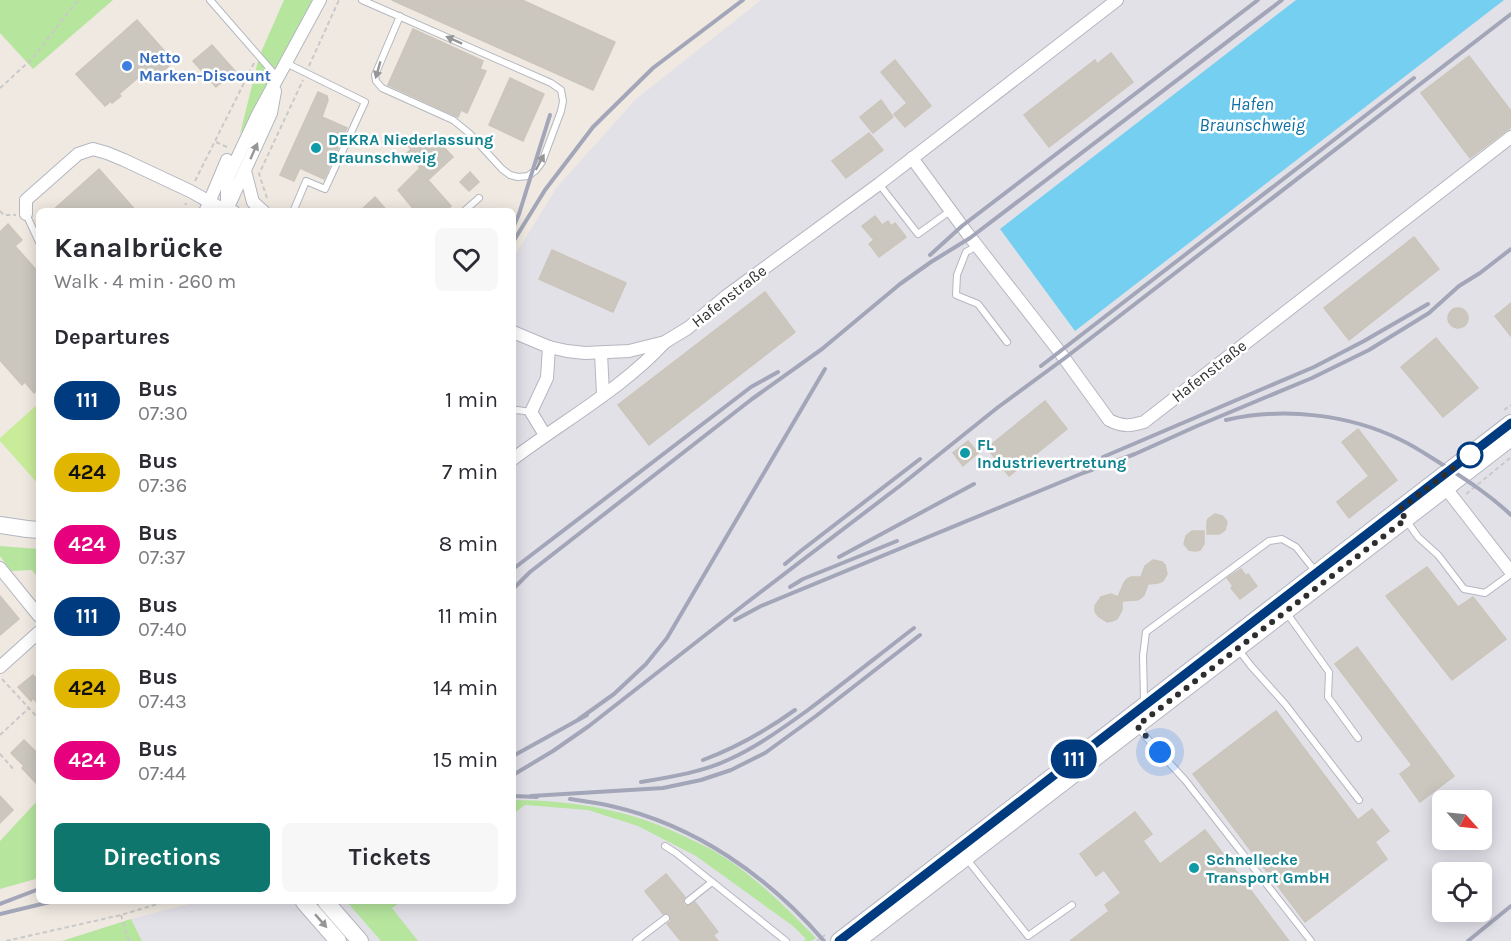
<!DOCTYPE html>
<html lang="en">
<head>
<meta charset="utf-8">
<style>
	body { margin:0; font-family:Karla,sans-serif; background:#f7f7f7; color:#2b2b33; height:100vh; display:flex; flex-direction:column; font-size:22px; white-space:nowrap }
	* { box-sizing:border-box; margin:0 }
	p { font-size:20px; color:#7c7c81 }
	.icon { flex:none; width:33px; height:33px; fill:none; stroke:currentColor; stroke-width:2; stroke-linecap:round; stroke-linejoin:round }
	.map { position:relative; flex:1; overflow:hidden }
	.details { position:absolute; left:36px; top:208px; width:480px; height:696px; display:flex; flex-direction:column; background:#fff; border-radius:9px; box-shadow:0 3px 15px #0003 }
	.details>* { flex:none }
	.badge { padding:0 12px; border-radius:20px; font-size:21px; line-height:39px }
	.needle { width:39px; rotate:117deg }
	.buttons { position:absolute; left:1432px; top:790px; display:grid; gap:12px }
	.buttons a { display:grid; place-items:center; width:60px; height:60px; border-radius:9px; background:#fff; box-shadow:0 3px 15px #0003; font-size:30px }
	.you { position:absolute; width:30px; height:30px; margin:-15px; border:4px solid #fff; border-radius:50%; background:#1a73e8; box-shadow:0 0 0 9px #1a73e833 }
	.map>.badge { position:absolute; translate:-50% -50%; box-shadow:0 0 0 3px #fff }
	h2 { padding:0 18px; font-size:22px; line-height:54px }
	.round { display:grid; place-items:center; flex:none; width:63px; height:63px; border-radius:9px; background:#f7f7f7 }
	.head { display:flex; align-items:center; justify-content:space-between; height:102px; padding:0 18px }
	h1 { font-size:28px; font-weight:700; line-height:45px }
	.button { display:flex; gap:12px; margin-top:auto; padding:12px 18px }
	.button a { flex:1; height:69px; border-radius:9px; background:#0f766e; color:#fff; font-size:24px; font-weight:700; line-height:69px; text-align:center }
	.button a+a { background:#f7f7f7; color:#2b2b33 }
	ul { padding:0; list-style:none }
	li { display:flex; align-items:center; gap:18px; height:72px; padding:0 18px }
	li div { flex:1 }
	li b { display:block; font-size:22px }
	li em { font-style:normal }
	li .badge { min-width:66px; font-weight:700; text-align:center }
	.map>svg:first-child { display:block }
	.industrial { fill:#e3e1e8; fill-rule:evenodd }
	.green { fill:#b6e59e }
	.pitch { fill:#c9ec9a }
	.water { fill:#75cff0 }
	.building { fill:#cbc7bf; stroke:#cbc5ba; stroke-width:1.5 }
	.lines { fill:none; stroke-linecap:round; stroke-linejoin:round }
	.lane-casing { stroke:#b4b7c1; stroke-width:8 }
	.street-casing { stroke:#b4b7c1; stroke-width:14 }
	.secondary-casing { stroke:#b4b7c1; stroke-width:18 }
	.path { stroke:#c9c9c9; stroke-width:2; stroke-dasharray:4.5 3; stroke-linecap:butt }
	.lane { stroke:#fff; stroke-width:6 }
	.street { stroke:#fff; stroke-width:12 }
	.secondary { stroke:#fff; stroke-width:16 }
	.rail { stroke:#a3a6b8; stroke-width:4 }
	.oneway { fill:#969696 }
	.line-casing { stroke:#fff; stroke-width:14 }
	.line { stroke:#003b80; stroke-width:9 }
	.walk { stroke:#2e2e2e; stroke-width:6; stroke-dasharray:0 10.8 }
	.shop-dot { fill:#3f7fe0; stroke:#fff; stroke-width:2 }
	.culture-dot { fill:#0f9aa8; stroke:#fff; stroke-width:2 }
	.stop-dot { fill:#fff; stroke:#003b80; stroke-width:3 }
	.labels { text-anchor:middle; dominant-baseline:central; stroke-width:5; stroke-linejoin:round; paint-order:stroke }
	.shop-label { font-size:16px; font-weight:bold; fill:#366cbe; stroke:#fff; text-anchor:start }
	.culture-label { font-size:16px; font-weight:bold; fill:#0d838f; stroke:#fff; text-anchor:start }
	.street-label { font-size:16px; fill:#2e2e2e; stroke:#fff }
	.water-label { font-size:18px; font-style:italic; fill:#0d6fa3; stroke:#fff }
</style>
</head>
<body>
<div class="map">
<svg width="1511" height="941" viewBox="0 0 1511 941">
	<rect width="100%" height="100%" fill="#efe9e1"/>
	<path class="industrial" d="M 761,0 L 1511,0 L 1511,941 L 142,941 L 131,919 L 196,902 L 513,902 L 513,258 L 557,187 L 636,99 ZM 1443,801 L 1482,801 L 1482,840 L 1443,840 ZM 1443,873 L 1482,873 L 1482,912 L 1443,912 Z"/>
	<g class="green">
		<polygon points="0,0 113,0 33,69 0,33"/>
		<polygon points="284,0 320,0 278,78 240,134 259,57"/>
		<polygon points="0,546 39,549 39,579 32,570 11,571 0,556"/>
		<polygon points="39,799 39,878 0,889 0,841"/>
		<path d="M 513,800 C 576,800 634,811 690,839 C 700,844 710,848 719,854 C 755,876 786,908 816,938 L 811,941 L 804,941 L 806,939 L 793,926 L 696,856 L 638,826 L 588,810 L 525,805 L 513,814 Z"/>
		<polygon points="347,902 400,902 392,908 418,941 381,941"/>
		<polygon points="131,919 142,941 62,941"/>
	</g>
	<polygon class="pitch" points="39,403 39,485 0,441 0,438"/>
	<polygon class="water" points="1296,0 1504,0 1075,331 1000,229"/>
	<g class="building">
		<polygon points="392,0 522,0 615,42 593,90"/>
		<polygon points="137,20 174,62 154,78 147,70 119,94 121,96 112,103 111,101 105,106 76,74"/>
		<polygon points="413,29 483,61 480,69 486,71 467,113 461,110 458,117 388,85"/>
		<polygon points="212,45 235,71 216,87 193,61"/>
		<polygon points="1111,53 1133,82 1049,147 1024,115 1095,60 1097,64"/>
		<polygon points="1469,56 1511,111 1511,127 1470,158 1421,93"/>
		<polygon points="895,60 931,106 905,127 894,114 907,103 881,72"/>
		<polygon points="510,78 544,94 523,141 489,125"/>
		<polygon points="318,92 327,96 328,100 322,117 347,128 324,179 300,168 294,181 280,175"/>
		<polygon points="881,100 893,117 873,133 860,117"/>
		<polygon points="869,133 883,150 846,178 832,161"/>
		<polygon points="416,136 426,148 436,139 453,157 428,180 451,206 445,212 416,212 398,190 420,168 407,153 411,149 407,144"/>
		<polygon points="99,169 137,212 51,212"/>
		<polygon points="470,172 479,182 469,191 460,182"/>
		<polygon points="375,197 388,212 359,212"/>
		<polygon points="875,216 882,225 888,221 891,226 895,223 906,237 879,257 869,244 874,240 862,226"/>
		<polygon points="8,224 22,240 15,246 39,273 39,388 34,393 25,382 22,385 0,360 0,232"/>
		<polygon points="1414,237 1439,269 1349,340 1324,308"/>
		<polygon points="552,250 626,283 613,312 539,279"/>
		<polygon points="765,292 795,332 649,445 618,405"/>
		<polygon points="1511,303 1511,336 1495,316"/>
		<circle cx="1458" cy="318" r="10"/>
		<polygon points="1436,338 1478,388 1443,417 1401,367"/>
		<polygon points="1045,401 1067,429 1009,476 987,448"/>
		<polygon points="1358,429 1397,480 1349,518 1337,502 1369,476 1342,442"/>
		<polygon points="968,441 978,453 963,466 953,453"/>
		<polygon points="1215,514 1222,516 1225,519 1227,522 1225,530 1219,534 1207,534 1207,522 1208,519"/>
		<polygon points="1192,531 1204,531 1204,544 1200,550 1196,551 1189,550 1184,544 1186,536"/>
		<polygon points="1153,560 1162,562 1165,565 1167,574 1163,581 1158,583 1148,584 1144,595 1141,598 1137,600 1122,601 1122,610 1117,619 1112,621 1107,622 1098,616 1095,611 1095,606 1101,597 1111,594 1118,597 1124,583 1127,579 1131,577 1141,577 1145,566"/>
		<polygon points="1427,567 1458,607 1473,597 1506,639 1452,680 1386,596"/>
		<polygon points="1241,569 1246,576 1248,574 1257,586 1240,599 1231,588 1233,586 1227,578"/>
		<polygon points="0,596 19,619 0,635"/>
		<polygon points="1357,647 1454,776 1420,802 1400,774 1412,765 1335,664"/>
		<polygon points="33,675 39,682 39,705 33,698 31,701 18,687"/>
		<polygon points="1276,711 1358,820 1372,809 1389,831 1375,842 1387,859 1305,922 1193,774"/>
		<polygon points="24,740 37,753 35,755 39,759 39,786 22,768 24,766 11,753"/>
		<polygon points="0,796 13,810 0,823"/>
		<polygon points="1135,812 1152,834 1143,841 1160,864 1205,830 1289,941 1070,941 1109,911 1105,905 1121,893 1104,870 1096,876 1080,854"/>
		<polygon points="666,874 685,897 683,901 684,905 689,906 695,902 718,932 713,935 718,941 681,941 667,924 671,921 670,915 667,913 663,914 645,891"/>
	</g>
	<g class="lines">
		<g class="lane-casing">
			<g id="lane">
				<polyline points="210,0 278,78"/>
				<polyline points="362,0 551,83 561,90 563,101 561,111 542,162 536,170 528,176 518,177 510,175 502,169 469,133 453,120 382,88 376,81 375,75 400,16"/>
				<polyline points="286,63 365,102 325,189 306,181 293,212"/>
				<polyline points="879,184 918,234 950,211"/>
				<polyline points="463,212 479,198"/>
				<polyline points="26,214 39,242"/>
				<polyline points="977,246 966,252 957,275 956,295 978,304 1007,342"/>
				<polyline points="513,412 517,410 531,412"/>
				<polyline points="1406,520 1418,537 1438,555 1464,589 1485,593 1511,574"/>
				<polyline points="1286,612 1329,672 1328,697 1358,738"/>
				<polyline points="1238,649 1251,666 1285,704 1359,800"/>
				<polyline points="1144,701 1143,656 1146,632 1269,541 1282,539 1296,547 1316,572"/>
				<polyline points="1138,727 1151,743 1185,780 1311,941"/>
				<polyline points="665,846 676,853 786,941"/>
				<polyline points="966,858 1028,936 1072,905"/>
				<polyline points="688,901 712,882"/>
				<polyline points="636,941 666,918"/>
			</g>
		</g>
		<g class="street-casing">
			<g id="street">
				<path d="M 912,158 L 967,233 L 1059,351 L 1109,420 C 1123,427 1130,426 1144,422 L 1511,137"/>
				<polyline points="245,171 253,202 264,212"/>
				<polyline points="229,205 271,113 275,91"/>
				<polyline points="205,212 227,160"/>
				<polyline points="227,212 227,187 229,176 234,165 258,114 320,0"/>
				<polyline points="26,214 26,200 78,154 93,149 107,153 124,160 190,191 226,211 234,212"/>
				<polyline points="513,332 549,347 567,351 585,353 629,351 665,342 688,328 725,297 879,184 1117,0"/>
				<polyline points="601,353 603,394"/>
				<polyline points="545,435 531,412 547,378 549,347"/>
				<path d="M 513,459 C 563,421 623,388 665,342"/>
				<polyline points="1441,482 1511,572"/>
				<polyline points="0,568 39,616"/>
				<polyline points="0,667 39,632"/>
			</g>
		</g>
		<g class="secondary-casing">
			<g id="secondary">
				<polyline points="0,525 27,529 39,530"/>
				<polyline points="304,902 338,941"/>
				<polyline points="326,902 360,941"/>
				<polyline points="839,941 1511,423"/>
				<polyline points="857,941 1511,438"/>
			</g>
		</g>
		<g class="path">
			<polyline points="309,66 339,0"/>
			<polyline points="0,88 33,58 74,5 79,0"/>
			<polyline points="216,142 227,147"/>
			<polyline points="195,181 254,63"/>
			<polyline points="267,198 259,174 303,80"/>
			<polyline points="0,211 4,215 16,215"/>
			<polyline points="183,212 186,203"/>
			<polyline points="1504,410 1511,405"/>
			<polyline points="1466,494 1510,458"/>
			<polyline points="2,679 39,719"/>
			<polyline points="0,735 29,708"/>
			<polyline points="0,754 15,771"/>
			<polyline points="398,902 399,902"/>
			<polyline points="121,915 129,941"/>
			<polyline points="6,941 121,915 164,902"/>
			<polyline points="817,941 825,935"/>
		</g>
		<use href="#lane" class="lane"/>
		<use href="#street" class="street"/>
		<use href="#secondary" class="secondary"/>
		<g class="rail">
			<polyline points="513,228 519,214 550,115"/>
			<polyline points="513,242 545,190 593,127 653,68 743,0"/>
			<polyline points="930,255 962,226 1258,0"/>
			<polyline points="1041,366 1414,78"/>
			<path d="M 1226,420 C 1283,407 1349,414 1401,440 C 1416,447 1430,457 1445,466 C 1468,481 1491,496 1511,515"/>
			<polyline points="1103,457 1314,367 1364,341 1428,304"/>
			<polyline points="839,557 974,484"/>
			<polyline points="785,564 802,550 920,459"/>
			<polyline points="513,569 751,387 778,372"/>
			<polyline points="790,587 803,579 897,541"/>
			<polyline points="513,589 530,572 752,399 822,349 900,284 931,262 970,238 1282,0"/>
			<polyline points="735,620 761,606 1083,473 1135,454 1197,426 1312,378 1369,350 1429,313 1459,286 1480,273 1511,249"/>
			<polyline points="579,719 614,694 646,664 667,638 825,369"/>
			<polyline points="513,756 587,715"/>
			<path d="M 703,760 C 735,748 767,730 795,710"/>
			<polyline points="513,775 553,751 589,726 745,604 901,485 997,408 1065,358 1511,14"/>
			<path d="M 641,782 C 671,777 703,772 730,759 C 758,746 783,728 808,710 C 844,683 879,655 914,628"/>
			<polyline points="513,796 537,797"/>
			<polyline points="531,796 663,788 701,780 731,770 765,753 816,716 920,635"/>
			<path d="M 570,799 C 583,801 597,803 611,806 C 695,825 768,876 824,941"/>
			<polyline points="0,904 39,889"/>
			<polyline points="0,914 50,902"/>
			<polyline points="1468,941 1511,906"/>
		</g>
	</g>
	<defs><path id="oneway-solid" d="M-6-.8H1V-3.2L6.5 0L1 3.2V.8H-6Z" transform="scale(1.5)"/></defs>
	<g class="oneway">
		<use href="#oneway-solid" transform="translate(454 40) rotate(-156)"/>
		<use href="#oneway-solid" transform="translate(378 70) rotate(106)"/>
		<use href="#oneway-solid" transform="translate(254 151) rotate(-66)"/>
		<use href="#oneway-solid" transform="translate(540 162) rotate(-62)"/>
		<use href="#oneway-solid" transform="translate(321 921) rotate(49)"/>
	</g>
	<g class="lines">
		<g class="line-casing">
			<polyline id="line" points="839,941 1511,423"/>
		</g>
		<use href="#line" class="line"/>
		<polyline class="walk" points="1160,752 1137,726 1406,519 1399,510 1470,455"/>
	</g>
	<circle class="shop-dot" cx="127" cy="66" r="6"/>
	<g class="culture-dot">
		<circle cx="316" cy="148" r="6"/>
		<circle cx="965" cy="453" r="6"/>
		<circle cx="1194" cy="868" r="6"/>
	</g>
	<circle class="stop-dot" cx="1470" cy="455" r="12"/>
	<g class="labels">
		<g class="shop-label">
			<text x="139" y="57">Netto<tspan x="139" dy="18">Marken-Discount</tspan></text>
		</g>
		<g class="culture-label">
			<text x="328" y="139">DEKRA Niederlassung<tspan x="328" dy="18">Braunschweig</tspan></text>
			<text x="977" y="444">FL<tspan x="977" dy="18">Industrievertretung</tspan></text>
			<text x="1206" y="859">Schnellecke<tspan x="1206" dy="18">Transport GmbH</tspan></text>
		</g>
		<g class="street-label">
			<text transform="translate(729 296) rotate(-38)">Hafenstraße</text>
			<text transform="translate(1209 371) rotate(-38)">Hafenstraße</text>
		</g>
		<g class="water-label">
			<text x="1252" y="104">Hafen<tspan x="1252" dy="21">Braunschweig</tspan></text>
		</g>
	</g>
</svg>
<div class="buttons">
<a><svg class="needle" viewBox="-14 -14 28 28"><path d="M0-13l5 13h-10z" fill="#e53935"/><path d="M0 13l5-13h-10z" fill="#7c7c81"/></svg></a>
<a><svg class="icon" aria-label="locate" viewBox="0 0 24 24"><circle cx="12" cy="12" r="6"/><path d="M12 2v4M12 18v4M2 12h4M18 12h4"/></svg></a>
</div>
<div class="you" style="left:1160px;top:752px"></div>
<b class="badge" style="left:1074px;top:759px;background:#003b80;color:#fff">111</b>
<section class="details">
<div class="head"><div><h1>Kanalbrücke</h1><p>Walk · 4 min · 260 m</p></div><a class="round"><svg class="icon" aria-label="heart" viewBox="0 0 24 24"><path d="M12 20l-8-8c-3-5 5-10 8-4 3-6 11-1 8 4z"/></svg></a></div>
<h2>Departures</h2>
<ul>
<li><span class="badge" style="background:#003b80;color:#fff">111</span><div><b>Bus</b><p>07:30</p></div><em>1 min</em></li>
<li><span class="badge" style="background:#e1b600;color:#111">424</span><div><b>Bus</b><p>07:36</p></div><em>7 min</em></li>
<li><span class="badge" style="background:#e6007e;color:#fff">424</span><div><b>Bus</b><p>07:37</p></div><em>8 min</em></li>
<li><span class="badge" style="background:#003b80;color:#fff">111</span><div><b>Bus</b><p>07:40</p></div><em>11 min</em></li>
<li><span class="badge" style="background:#e1b600;color:#111">424</span><div><b>Bus</b><p>07:43</p></div><em>14 min</em></li>
<li><span class="badge" style="background:#e6007e;color:#fff">424</span><div><b>Bus</b><p>07:44</p></div><em>15 min</em></li>
</ul>
<div class="button"><a>Directions</a><a>Tickets</a></div>
</section>
</div>
</body>
</html>
